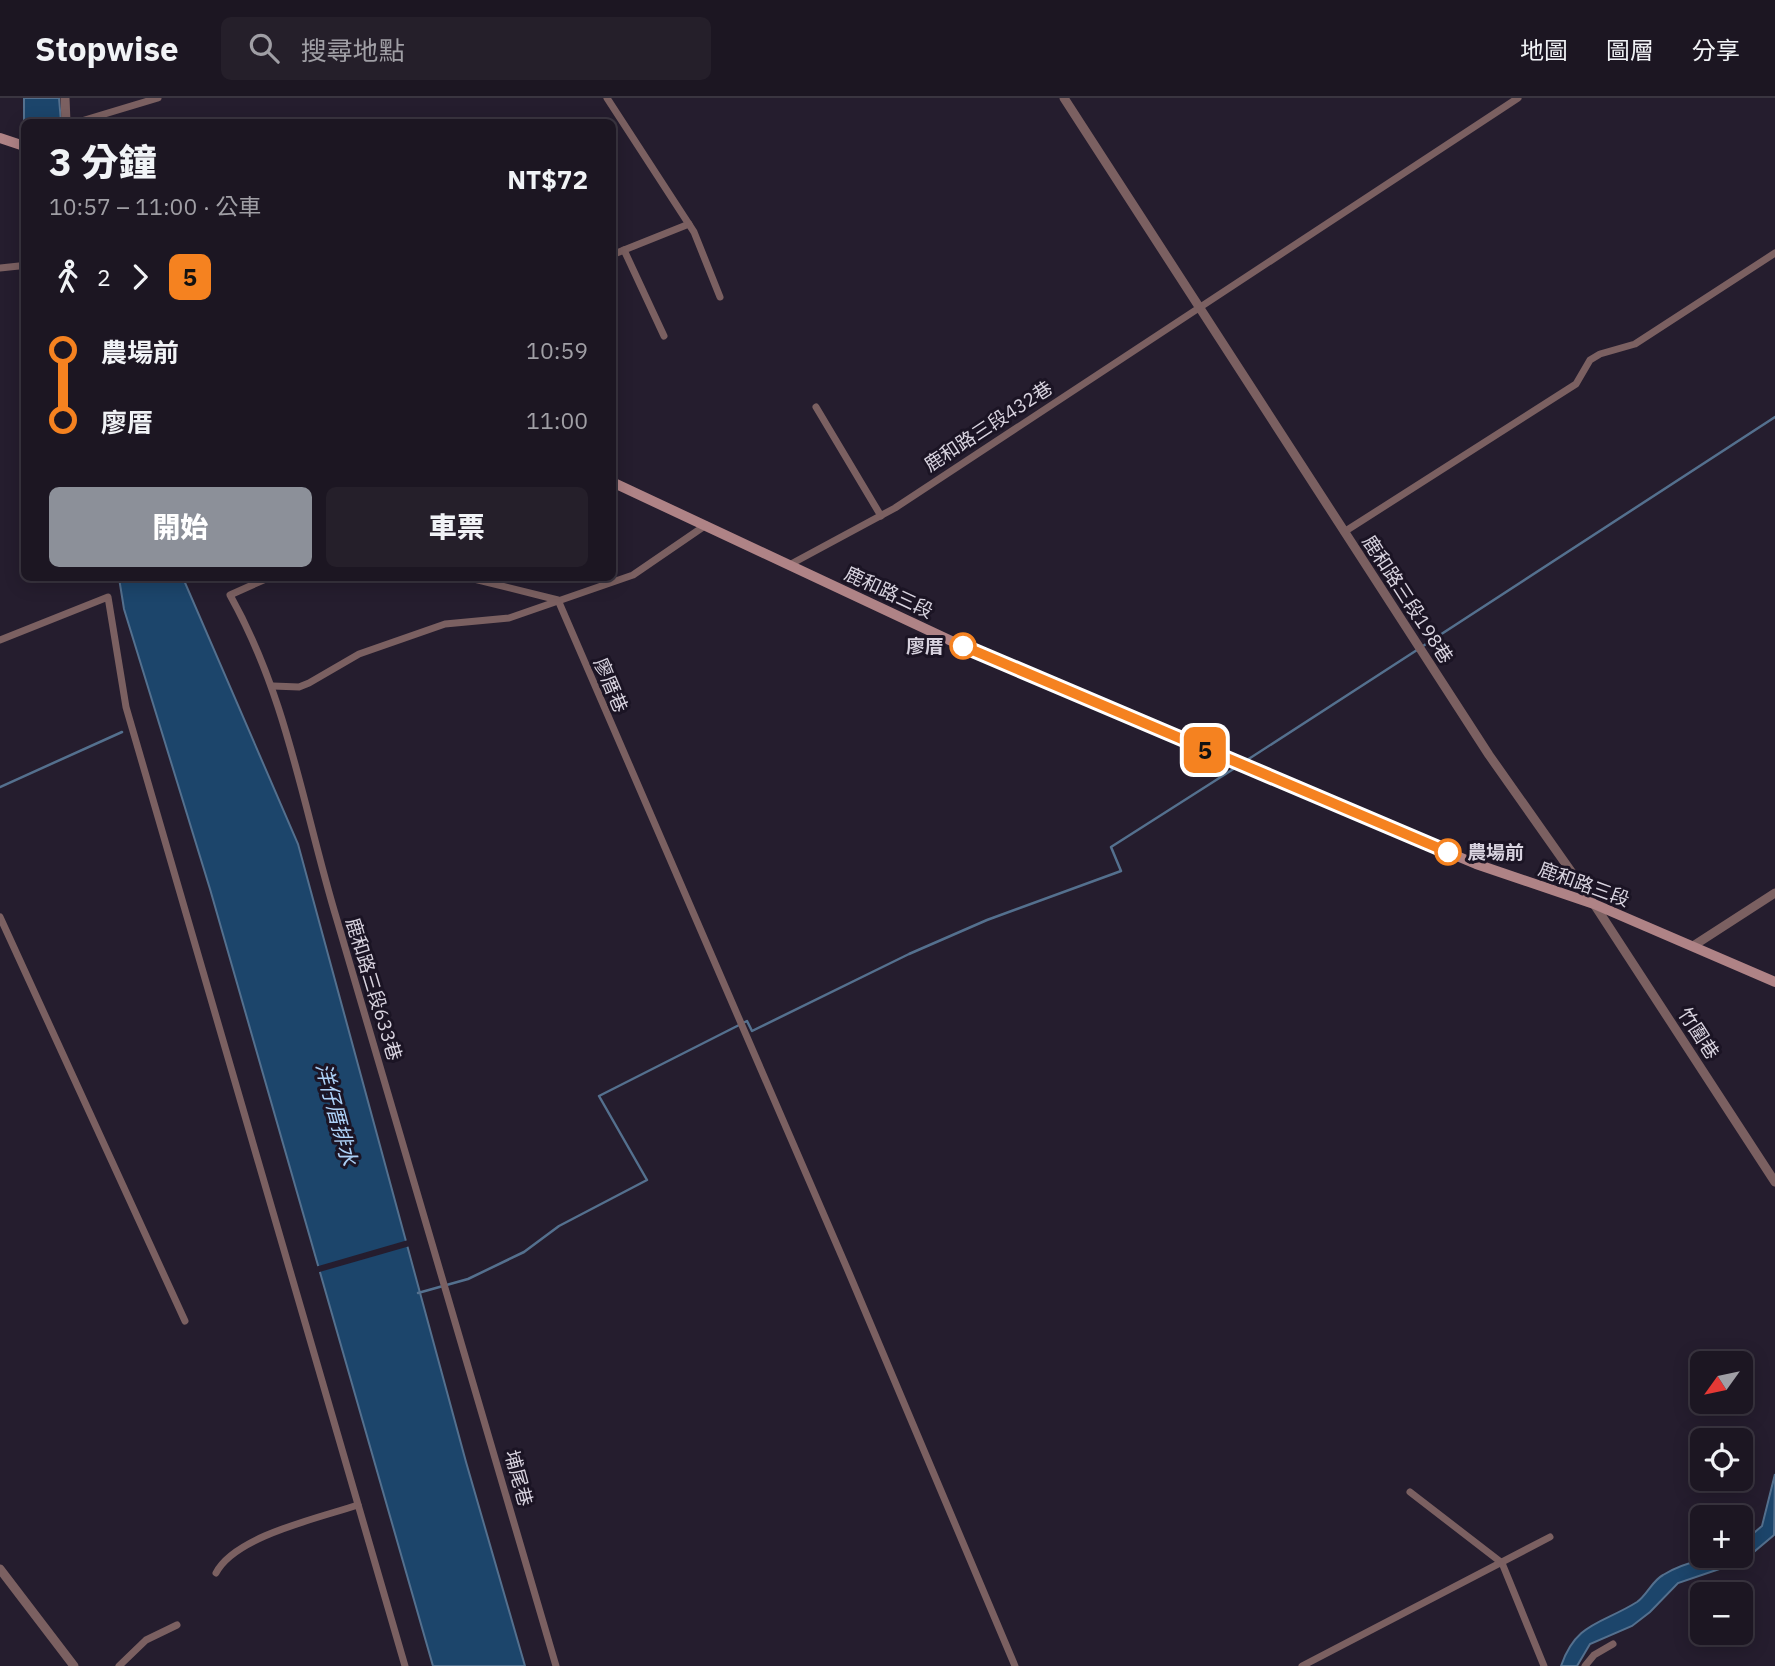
<!DOCTYPE html>
<html lang="zh-TW">
<head>
<meta charset="utf-8">
<style>
	body { margin:0; font-family:"IBM Plex Sans","Noto Sans TC",sans-serif; background:#251f2a; color:#f1f3f6; height:100vh; display:flex; flex-direction:column; font-size:26px; white-space:nowrap }
	* { box-sizing:border-box; margin:0 }
	p { font-size:23px; color:#a09fa5 }
	.icon { flex:none; width:38px; height:38px; fill:none; stroke:currentColor; stroke-width:2; stroke-linecap:round; stroke-linejoin:round }
	.map { position:relative; flex:1; overflow:hidden }
	.sheet { position:absolute; left:21px; top:21px; width:595px; height:462px; display:flex; flex-direction:column; background:#1c1622; border-radius:10px; box-shadow:0 4px 18px #0003,0 0 0 2px #3a3540 }
	.sheet>* { flex:none }
	.badge { padding:0 14px; border-radius:10px; font-size:24px; line-height:46px }
	.needle { width:46px; rotate:237deg }
	.buttons { position:absolute; left:1690px; top:1253px; display:grid; gap:14px }
	.buttons a { display:grid; place-items:center; width:63px; height:63px; border-radius:10px; background:#1c1622; box-shadow:0 4px 18px #0003,0 0 0 2px #3a3540; font-size:35px }
	.map>.badge { position:absolute; translate:-50% -50%; box-shadow:0 0 0 4px #fff }
	.legs { display:flex; align-items:center; gap:10px; height:77px; padding:0 28px; font-size:23px }
	.legs p { margin-inline-start:auto }
	.headline { display:flex; align-items:center; justify-content:space-between; height:119px; padding:0 28px }
	h1 { font-size:38px; font-weight:800; line-height:52px }
	.primary-button { display:flex; gap:14px; margin-top:auto; padding:14px 28px }
	.primary-button a { flex:1; height:80px; border-radius:10px; background:#8c9099; color:#fff; font-size:28px; font-weight:800; line-height:80px; text-align:center }
	.primary-button a+a { background:#251f2a; color:#f1f3f6 }
	ul { padding:0 28px; list-style:none }
	li { display:flex; align-items:center; gap:24px; height:70px; font-size:26px }
	li i { display:grid; place-items:center; width:10px; height:100%; margin:0 9px; background:currentColor }
	li i::after { content:''; width:18px; height:18px; margin:-9px; border:5px solid; border-radius:50%; background:#1c1622 }
	li p { margin-inline-start:auto }
	li:first-child i { background:linear-gradient(#0000 50%,currentColor 0) }
	li:last-child i { background:linear-gradient(currentColor 50%,#0000 0) }
	header { display:flex; align-items:center; gap:42px; box-sizing:border-box; height:98px; padding:0 35px; background:#1c1622; border-bottom:2px solid #3a3540 }
	header strong { font-size:33px }
	nav { display:flex; gap:38px; margin-inline-start:auto; font-size:24px }
	.search { width:490px; height:63px; background:#251f2a; display:flex; align-items:center; gap:18px; box-sizing:border-box; padding:0 24px; border-radius:10px; color:#a09fa5; font-size:26px }
	.map>svg:first-child { display:block }
	.water { fill:#1c456b; stroke:#54708e; stroke-width:2 }
	.pier { fill:#251d2e }
	.lines { fill:none; stroke-linecap:round; stroke-linejoin:round }
	.stream { stroke:#54708e; stroke-width:2.5 }
	.minor { stroke:#7b6061; stroke-width:7 }
	.tertiary { stroke:#7b6061; stroke-width:9 }
	.secondary { stroke:#af8386; stroke-width:10 }
	.line-1-casing { stroke:#fff; stroke-width:16 }
	.line-1 { stroke:#f58220; stroke-width:10 }
	.stop-1-dot { fill:#fff; stroke:#f58220; stroke-width:3.5 }
	.labels { text-anchor:middle; dominant-baseline:central; stroke-width:6; stroke-linejoin:round; paint-order:stroke }
	.street-label { font-size:19px; fill:#d8d3df; stroke:#1b1424 }
	.stop-label { font-size:19px; font-weight:bold; fill:#d8d3df; stroke:#1b1424; text-anchor:end }
	.water-label { font-size:21px; font-style:italic; fill:#add1f7; stroke:#1b1424 }
</style>
</head>
<body>
<header>
<strong>Stopwise</strong>
<div class="search"><svg class="icon" aria-label="search" viewBox="0 0 24 24"><circle cx="10" cy="10" r="6"/><path d="M15 15l6 6"/></svg>搜尋地點</div>
<nav><a>地圖</a><a>圖層</a><a>分享</a></nav>
</header>
<div class="map">
<svg width="1775" height="1568" viewBox="0 0 1775 1568">
	<rect width="100%" height="100%" fill="#251d2e"/>
	<g class="water">
		<polygon points="24,0 59,0 61,24 24,24 24,87"/>
		<polygon points="119,480 183,480 298,746 466,1364 525,1568 433,1568 210,791 124,511"/>
		<path d="M 1775,1376 L 1774,1437 L 1743,1463 L 1678,1485 L 1650,1514 L 1632,1528 L 1590,1546 L 1577,1568 L 1561,1568 C 1576,1524 1602,1526 1637,1504 C 1647,1497 1652,1483 1663,1477 C 1685,1463 1716,1458 1741,1458 L 1741,1446 L 1762,1428 Z"/>
	</g>
	<polygon class="pier" points="408,1142 410,1148 316,1175 315,1169"/>
	<g class="lines">
		<g class="stream">
			<polyline points="1423,548 1775,319"/>
			<polyline points="1244,664 1417,552"/>
			<polyline points="0,689 122,634"/>
			<polyline points="418,1195 468,1181 524,1154 559,1128 647,1082 599,998 747,923 752,933 909,856 987,822 1121,773 1111,749 1235,670"/>
		</g>
		<g class="minor">
			<polyline points="607,0 694,134 720,199"/>
			<polyline points="78,24 158,0"/>
			<polyline points="612,157 624,152"/>
			<polyline points="0,170 19,168"/>
			<polyline points="664,238 624,152 689,126"/>
			<polyline points="816,309 881,418"/>
			<polyline points="1344,434 1576,286 1590,262 1600,256 1635,246 1775,155"/>
			<polyline points="791,466 895,410 1518,0"/>
			<path d="M 268,480 L 230,497 C 288,601 303,710 337,822 C 412,1070 484,1319 556,1568"/>
			<polyline points="470,480 558,502 849,1175 1015,1568"/>
			<polyline points="0,542 108,499 126,609 405,1568"/>
			<polyline points="273,588 299,589 309,585 359,556 445,526 509,520 633,477 706,427"/>
			<polyline points="0,819 185,1223"/>
			<polyline points="1410,1394 1502,1465 1544,1568"/>
			<path d="M 216,1475 C 235,1438 319,1420 358,1407"/>
			<polyline points="119,1568 146,1542 177,1527"/>
			<polyline points="1302,1568 1550,1439"/>
			<polyline points="1585,1568 1594,1557 1613,1546"/>
		</g>
		<g class="tertiary">
			<polyline points="65,0 66,24"/>
			<polyline points="1064,0 1489,657 1594,806 1775,1084"/>
			<polyline points="1693,848 1775,795"/>
			<polyline points="0,1471 74,1568"/>
		</g>
		<g class="secondary">
			<polyline points="0,40 24,48"/>
			<polyline points="612,384 1009,570 1476,766 1594,806 1775,884"/>
		</g>
	</g>
	<g class="lines">
		<g class="line-1-casing">
			<polyline id="line-1" points="963,548 1448,754"/>
		</g>
		<use href="#line-1" class="line-1"/>
	</g>
	<g class="stop-1-dot">
		<circle cx="963" cy="548" r="12"/>
		<circle cx="1448" cy="754" r="12"/>
	</g>
	<g class="labels">
		<g class="street-label">
			<text transform="translate(988 328) rotate(-33)">鹿和路三段432巷</text>
			<text transform="translate(889 494) rotate(25)">鹿和路三段</text>
			<text transform="translate(1408 501) rotate(57)">鹿和路三段198巷</text>
			<text transform="translate(611 587) rotate(67)">廖厝巷</text>
			<text transform="translate(1584 786) rotate(20)">鹿和路三段</text>
			<text transform="translate(374 891) rotate(73)">鹿和路三段633巷</text>
			<text transform="translate(1699 935) rotate(57)">竹圍巷</text>
			<text transform="translate(519 1380) rotate(75)">埔尾巷</text>
		</g>
		<g class="stop-label">
			<text x="944" y="548">廖厝</text>
			<text x="1467" y="754" text-anchor="start">農場前</text>
		</g>
		<g class="water-label">
			<text transform="translate(337 1016) rotate(75)">洋仔厝排水</text>
		</g>
	</g>
</svg>
<div class="buttons">
<a><svg class="needle" viewBox="-14 -14 28 28"><path d="M0-13l5 13h-10z" fill="#e53935"/><path d="M0 13l5-13h-10z" fill="#a09fa5"/></svg></a>
<a><svg class="icon" aria-label="locate" viewBox="0 0 24 24"><circle cx="12" cy="12" r="6"/><path d="M12 2v4M12 18v4M2 12h4M18 12h4"/></svg></a>
<a>+</a>
<a>−</a>
</div>
<b class="badge" style="left:1205px;top:652px;background:#f58220;color:#111">5</b>
<section class="sheet">
<div class="headline"><div><h1>3 分鐘</h1><p>10:57 – 11:00 · 公車</p></div><b>NT$72</b></div>
<div class="legs"><svg class="icon" aria-label="walk" viewBox="0 0 24 24"><circle cx="13" cy="4" r="2"/><path d="M13 8l-2 6 4 7M11 14l-3 7M7 12l3-4h3l4 4"/></svg>2<svg class="icon" aria-label="forward" viewBox="0 0 24 24"><path d="M9 5l7 7-7 7"/></svg><b class="badge" style="background:#f58220;color:#111">5</b></div>
<ul>
<li><i style="color:#f58220"></i><b>農場前</b><p>10:59</p></li>
<li><i style="color:#f58220"></i><b>廖厝</b><p>11:00</p></li>
</ul>
<div class="primary-button"><a>開始</a><a>車票</a></div>
</section>
</div>
</body>
</html>
